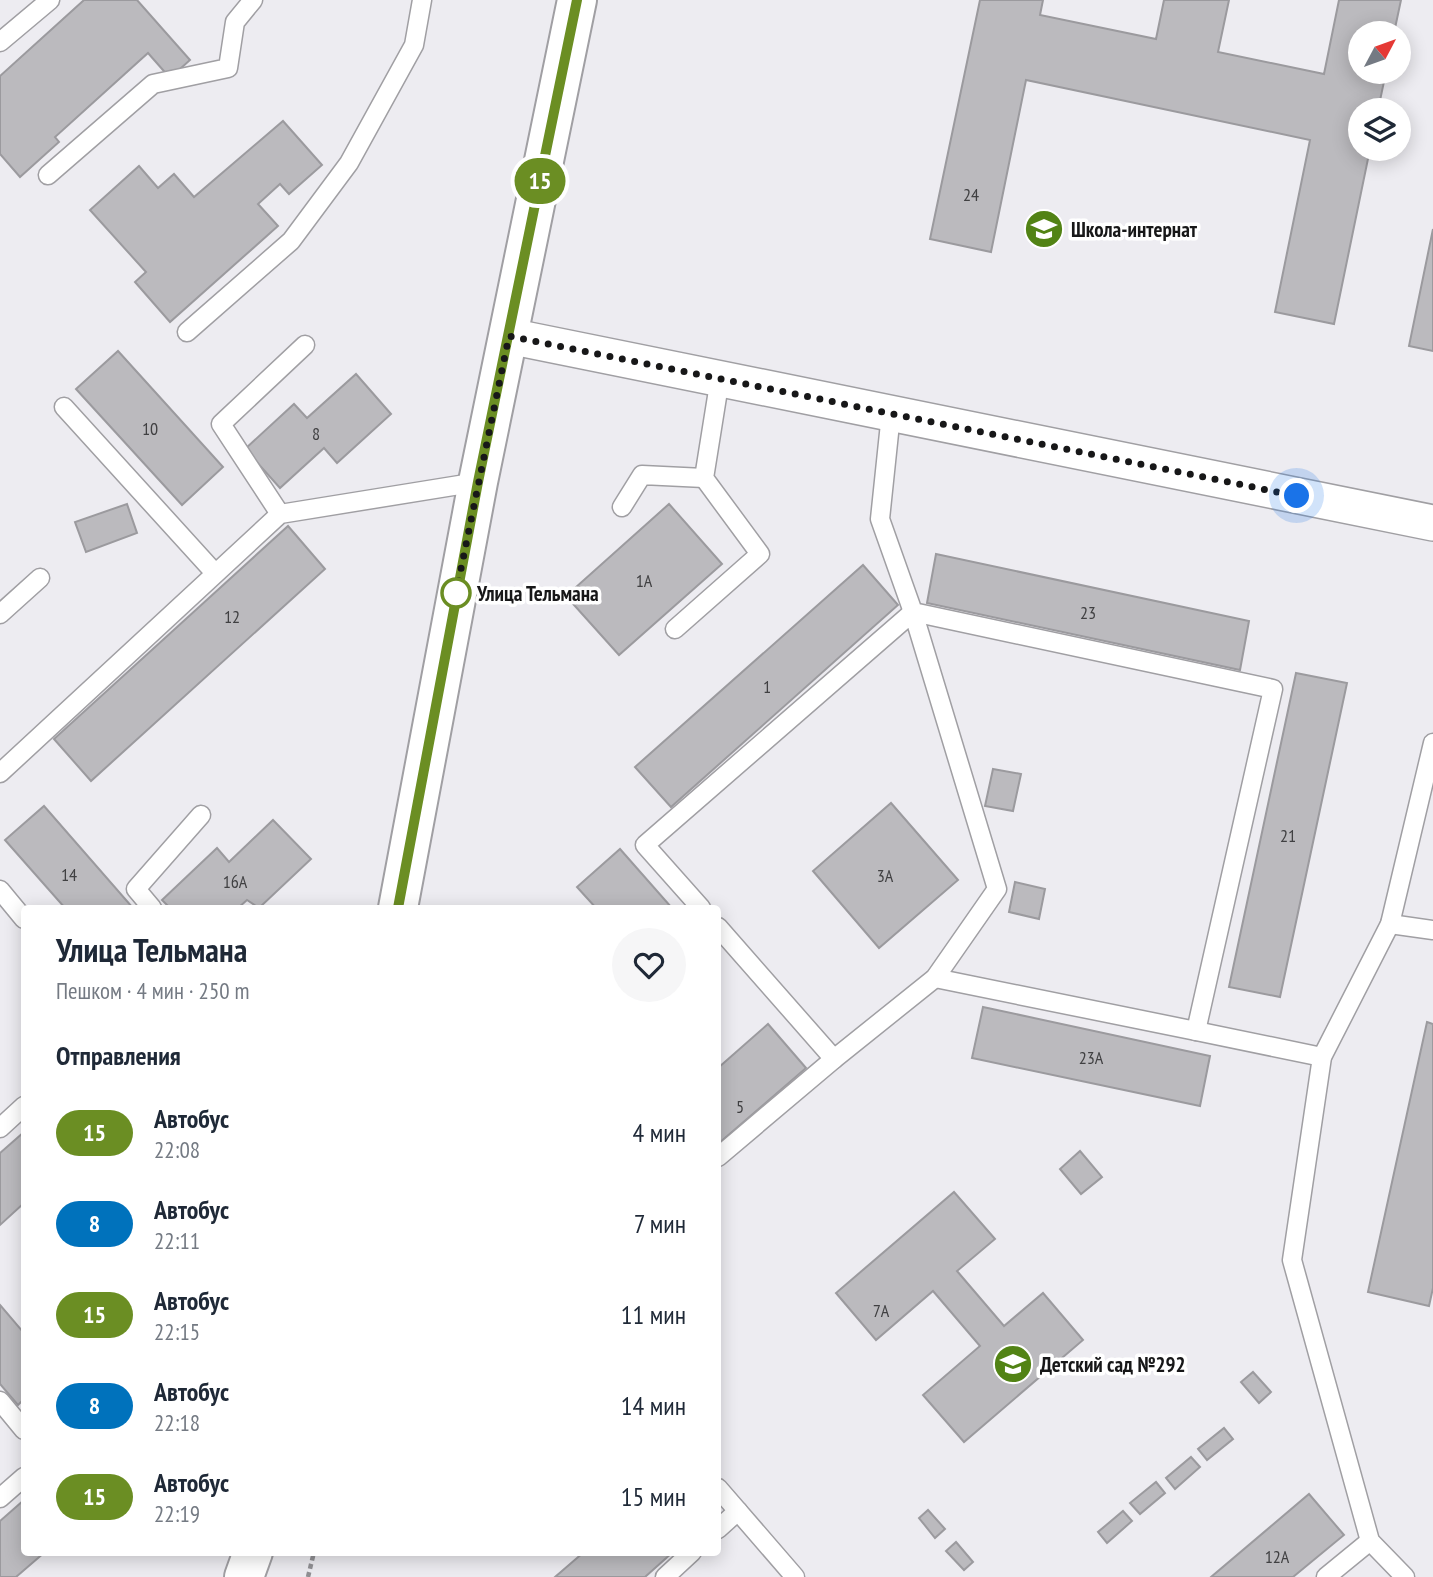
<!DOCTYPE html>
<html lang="ru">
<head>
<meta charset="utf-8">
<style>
	body { margin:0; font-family:"PT Sans Narrow",sans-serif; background:#f6f6f7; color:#1f2937; height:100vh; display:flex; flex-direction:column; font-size:26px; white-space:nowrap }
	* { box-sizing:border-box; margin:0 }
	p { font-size:23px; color:#747a83 }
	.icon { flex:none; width:38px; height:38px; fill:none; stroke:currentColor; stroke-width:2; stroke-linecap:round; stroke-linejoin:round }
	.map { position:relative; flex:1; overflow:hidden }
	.drawer { position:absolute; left:21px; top:905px; width:700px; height:651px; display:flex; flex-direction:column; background:#fff; border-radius:7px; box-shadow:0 4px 18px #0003 }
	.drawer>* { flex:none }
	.badge { padding:0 14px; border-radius:23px; font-size:24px; line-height:46px }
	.needle { width:46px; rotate:49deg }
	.tools { position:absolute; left:1348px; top:21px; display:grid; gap:14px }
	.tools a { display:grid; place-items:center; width:63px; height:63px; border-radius:50%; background:#fff; box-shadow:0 4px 18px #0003; font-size:35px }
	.you { position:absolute; width:35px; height:35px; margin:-18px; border:5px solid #fff; border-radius:50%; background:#1a73e8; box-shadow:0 0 0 10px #1a73e833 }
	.map>.badge { position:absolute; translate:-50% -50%; box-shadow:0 0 0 4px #fff }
	h2 { padding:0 35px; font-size:26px; line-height:63px }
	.round { display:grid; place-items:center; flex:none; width:74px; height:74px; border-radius:37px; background:#f6f6f7 }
	.overview { display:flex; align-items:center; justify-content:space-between; height:119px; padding:0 35px }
	h1 { font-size:33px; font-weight:700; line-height:52px }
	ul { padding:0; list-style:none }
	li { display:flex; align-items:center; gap:21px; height:91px; padding:0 35px }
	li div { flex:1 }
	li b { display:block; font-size:26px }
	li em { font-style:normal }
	li .badge { min-width:77px; font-weight:700; text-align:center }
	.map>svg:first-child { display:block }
	.building { fill:#bbbabe; stroke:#9b9a9e; stroke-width:2 }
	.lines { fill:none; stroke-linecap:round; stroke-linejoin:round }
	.service-casing { stroke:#a09fa3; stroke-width:21 }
	.minor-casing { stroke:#a09fa3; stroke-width:38 }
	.secondary-casing { stroke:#a09fa3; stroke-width:42 }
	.path { stroke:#919094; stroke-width:4.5; stroke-dasharray:5 3.5; stroke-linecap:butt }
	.service { stroke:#fff; stroke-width:18 }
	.minor { stroke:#fff; stroke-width:35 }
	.secondary { stroke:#fff; stroke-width:38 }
	.line-casing { stroke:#fff; stroke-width:16 }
	.line { stroke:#6b8e23; stroke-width:10 }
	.walk { stroke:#171718; stroke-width:7; stroke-dasharray:0 12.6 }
	.stop-dot { fill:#fff; stroke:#6b8e23; stroke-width:3.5 }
	.labels { text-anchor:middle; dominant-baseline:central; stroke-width:7; stroke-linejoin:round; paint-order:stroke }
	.number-label { font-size:18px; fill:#404042 }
	.poi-label { font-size:21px; font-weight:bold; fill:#171718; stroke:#fff; text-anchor:start }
	.stop-label { font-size:21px; font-weight:bold; fill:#171718; stroke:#fff; text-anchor:start }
</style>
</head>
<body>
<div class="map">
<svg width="1433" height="1577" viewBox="0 0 1433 1577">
	<rect width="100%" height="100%" fill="#edecf1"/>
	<g class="building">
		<polygon points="84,0 137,0 190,60 170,78 148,53 55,137 59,142 20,177 0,154 0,76"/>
		<polygon points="980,0 1043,0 1040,15 1156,39 1164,0 1229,0 1218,52 1324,74 1339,0 1401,0 1394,33 1360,33 1360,72 1386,72 1378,110 1360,110 1360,149 1370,149 1334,324 1275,312 1310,140 1026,80 991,252 930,239"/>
		<polygon points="283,121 322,165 289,194 280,184 258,204 278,226 170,322 135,282 146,272 90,210 139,166 158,188 174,174 194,197"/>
		<polygon points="1433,229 1433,351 1409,346"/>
		<polygon points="118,351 223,467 182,505 76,389"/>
		<polygon points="356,374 391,414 337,463 324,448 280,488 245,449 294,404 307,418"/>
		<polygon points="127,504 137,533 86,552 75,522"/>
		<polygon points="669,504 722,564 619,655 566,596"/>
		<polygon points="288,526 325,569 91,781 54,739"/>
		<polygon points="936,554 1249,621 1240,670 927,603"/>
		<polygon points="863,565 898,605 671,807 635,767"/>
		<polygon points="1296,673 1347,683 1280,997 1229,987"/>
		<polygon points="993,769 1021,774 1013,811 985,806"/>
		<polygon points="891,803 958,880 879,948 813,871"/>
		<polygon points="44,806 133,908 65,908 5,840"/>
		<polygon points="273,820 311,859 259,908 247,900 238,908 170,908 162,900 217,848 229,862"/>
		<polygon points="620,849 672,908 596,908 577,887"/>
		<polygon points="1015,882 1045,889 1039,919 1009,912"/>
		<polygon points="983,1007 1210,1056 1200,1106 972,1058"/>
		<polygon points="1427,1022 1433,1024 1433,1288 1429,1306 1368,1292"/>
		<polygon points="768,1024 806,1068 718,1144 718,1068"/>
		<polygon points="24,1132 24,1203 0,1225 0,1153"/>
		<polygon points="1080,1151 1102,1177 1081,1194 1060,1169"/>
		<polygon points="954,1192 995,1239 957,1271 1004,1326 1043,1293 1083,1340 964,1442 923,1395 980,1346 933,1291 876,1340 836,1293"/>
		<polygon points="0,1305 24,1333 24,1399 18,1405 0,1384"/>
		<polygon points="1253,1372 1271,1392 1259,1403 1241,1382"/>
		<polygon points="1224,1428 1233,1439 1207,1460 1198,1449"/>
		<polygon points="1191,1457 1200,1467 1175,1489 1166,1478"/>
		<polygon points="1156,1482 1165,1493 1140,1514 1130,1503"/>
		<polygon points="1309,1494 1344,1535 1293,1577 1211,1577"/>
		<polygon points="24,1500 24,1552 45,1552 16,1577 0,1577 0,1521"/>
		<polygon points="928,1510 945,1529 935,1538 919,1518"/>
		<polygon points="1123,1511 1132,1521 1107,1543 1098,1532"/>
		<polygon points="956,1542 973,1562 964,1570 946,1551"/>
		<polygon points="584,1552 673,1552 645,1577 555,1577"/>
	</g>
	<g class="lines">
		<g class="service-casing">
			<g id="service">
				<polyline points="0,42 50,0"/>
				<polyline points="48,175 153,84 228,68 235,22 253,0"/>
				<polyline points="187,332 291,241 349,163 414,45 422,0"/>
				<polyline points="64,407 214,572"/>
				<polyline points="891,414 880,519 913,612 1273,689 1196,1031 935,978"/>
				<polyline points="622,507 642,475 704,478"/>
				<polyline points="280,514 221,424 305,345"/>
				<polyline points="0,614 40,578"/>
				<polyline points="675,629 760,554 704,478 720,378"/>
				<polyline points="0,773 280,514 478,482"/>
				<polyline points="0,890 24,919"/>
				<polyline points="152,908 136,889 201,815"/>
				<polyline points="701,908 645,845 913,612 997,889 935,978 834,1059 718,1157"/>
				<polyline points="1390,924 1433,930"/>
				<polyline points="718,927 834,1059"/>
				<polyline points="1196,1031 1322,1057"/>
				<polyline points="0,1128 24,1106"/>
				<polyline points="0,1401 24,1430"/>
				<polyline points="718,1488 795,1577"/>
				<polyline points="0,1498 24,1477"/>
				<polyline points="718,1529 738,1511"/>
				<polyline points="665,1577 692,1552"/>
				<polyline points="1326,1577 1370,1541"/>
				<polyline points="1405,1577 1370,1541 1292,1260 1322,1057 1390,924 1433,743"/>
			</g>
		</g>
		<g class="minor-casing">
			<polyline id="minor" points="509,336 1433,523"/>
		</g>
		<g class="secondary-casing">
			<g id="secondary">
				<polyline points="398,908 478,482 577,0"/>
				<polyline points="244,1577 253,1552"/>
			</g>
		</g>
		<polyline class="path" points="308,1577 314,1552"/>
		<use href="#service" class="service"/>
		<use href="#minor" class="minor"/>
		<use href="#secondary" class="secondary"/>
	</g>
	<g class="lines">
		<g class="line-casing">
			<polyline id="line" points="398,908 478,482 577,0"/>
		</g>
		<use href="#line" class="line"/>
		<polyline class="walk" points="456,593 509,336 1297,496"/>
	</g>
	<defs>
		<g id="school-disc" transform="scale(2.0125)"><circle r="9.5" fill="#528315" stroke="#fff"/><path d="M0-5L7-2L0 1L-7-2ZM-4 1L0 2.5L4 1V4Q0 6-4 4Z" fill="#fff"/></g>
	</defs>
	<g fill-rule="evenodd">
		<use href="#school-disc" x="1044" y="229"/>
		<use href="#school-disc" x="1013" y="1364"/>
	</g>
	<circle class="stop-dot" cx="456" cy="593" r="14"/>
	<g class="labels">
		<g class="number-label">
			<text x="971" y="194">24</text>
			<text x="150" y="428">10</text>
			<text x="316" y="433">8</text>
			<text x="644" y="580">1А</text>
			<text x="1088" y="612">23</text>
			<text x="232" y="616">12</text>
			<text x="767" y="686">1</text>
			<text x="1288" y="835">21</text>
			<text x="69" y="874">14</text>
			<text x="885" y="875">3А</text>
			<text x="235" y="881">16А</text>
			<text x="1091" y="1057">23А</text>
			<text x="740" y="1106">5</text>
			<text x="881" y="1310">7А</text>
			<text x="1277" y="1556">12А</text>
		</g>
		<g class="poi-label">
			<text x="1071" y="229">Школа-интернат</text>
			<text x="1040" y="1364">Детский сад №292</text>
		</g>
		<g class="stop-label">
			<text x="477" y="593">Улица Тельмана</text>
		</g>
	</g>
</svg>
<div class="tools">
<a><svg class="needle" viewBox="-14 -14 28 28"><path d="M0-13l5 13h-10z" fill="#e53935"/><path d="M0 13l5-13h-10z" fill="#747a83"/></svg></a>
<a><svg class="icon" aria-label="layers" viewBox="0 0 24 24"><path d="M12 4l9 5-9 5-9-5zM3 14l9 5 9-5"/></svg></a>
</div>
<div class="you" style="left:1297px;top:496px"></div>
<b class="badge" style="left:540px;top:181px;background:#6b8e23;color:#fff">15</b>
<section class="drawer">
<div class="overview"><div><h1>Улица Тельмана</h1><p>Пешком · 4 мин · 250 m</p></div><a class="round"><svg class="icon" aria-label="heart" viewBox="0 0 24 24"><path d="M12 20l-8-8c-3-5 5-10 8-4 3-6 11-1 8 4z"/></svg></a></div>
<h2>Отправления</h2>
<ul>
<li><span class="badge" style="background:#6b8e23;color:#fff">15</span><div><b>Автобус</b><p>22:08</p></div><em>4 мин</em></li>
<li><span class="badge" style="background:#0072bc;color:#fff">8</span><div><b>Автобус</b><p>22:11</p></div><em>7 мин</em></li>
<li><span class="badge" style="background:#6b8e23;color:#fff">15</span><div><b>Автобус</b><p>22:15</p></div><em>11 мин</em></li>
<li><span class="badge" style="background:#0072bc;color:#fff">8</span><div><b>Автобус</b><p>22:18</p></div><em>14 мин</em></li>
<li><span class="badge" style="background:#6b8e23;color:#fff">15</span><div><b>Автобус</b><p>22:19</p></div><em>15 мин</em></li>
</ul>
</section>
</div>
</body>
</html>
